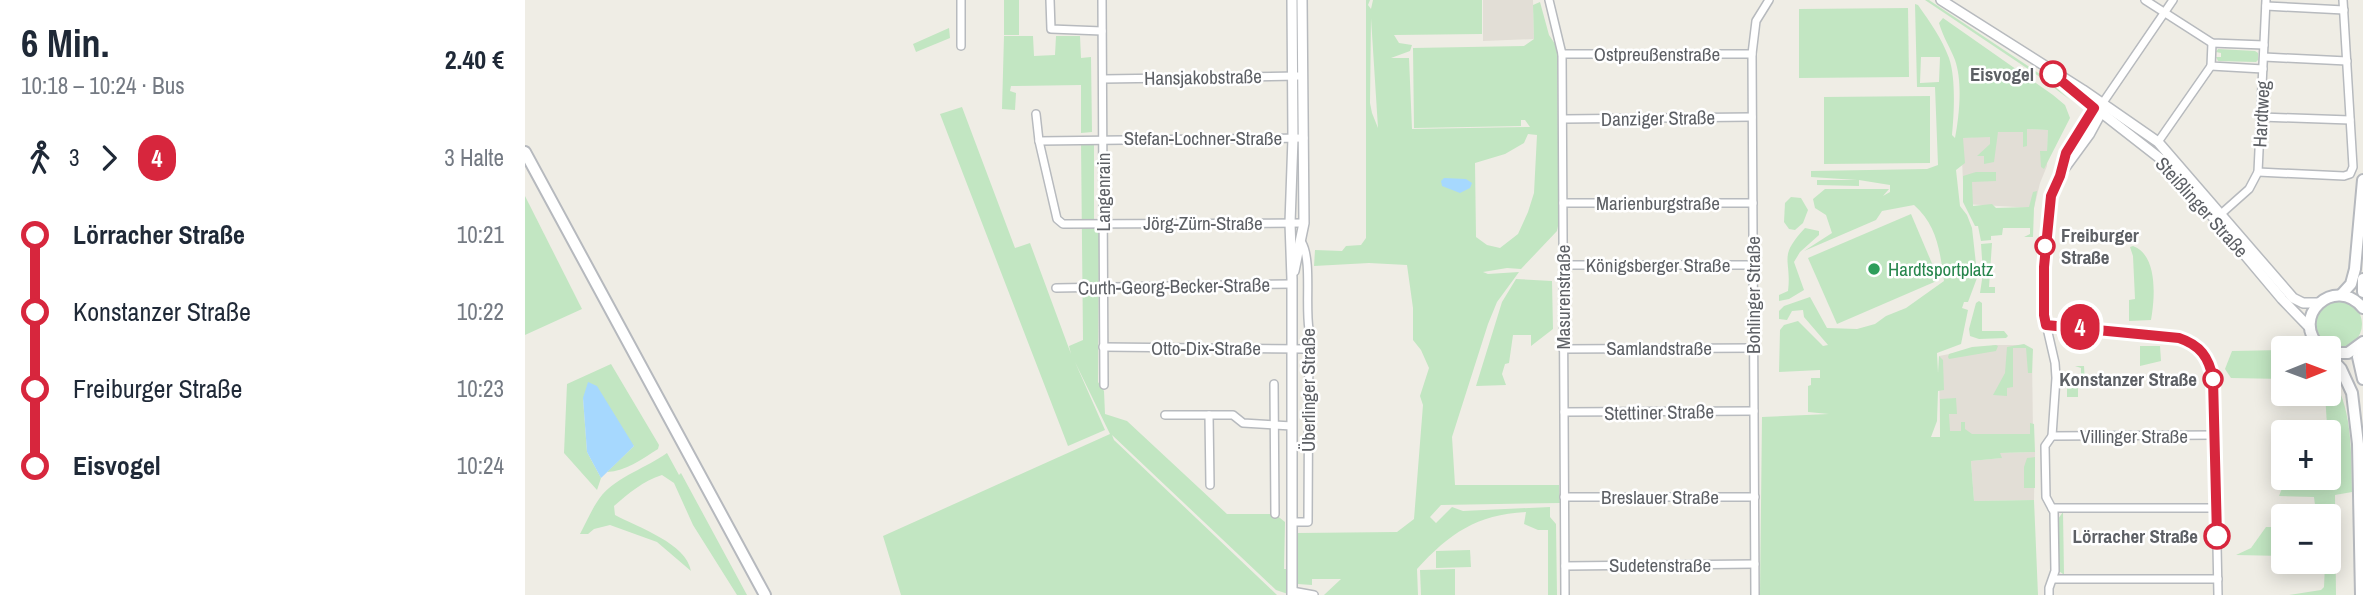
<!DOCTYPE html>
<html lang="de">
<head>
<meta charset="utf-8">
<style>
	body { margin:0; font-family:"Archivo Narrow",sans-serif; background:#f2f2f3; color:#1f2937; height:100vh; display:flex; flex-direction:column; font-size:26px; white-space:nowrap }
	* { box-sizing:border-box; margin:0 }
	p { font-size:23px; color:#747a83 }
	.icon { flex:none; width:38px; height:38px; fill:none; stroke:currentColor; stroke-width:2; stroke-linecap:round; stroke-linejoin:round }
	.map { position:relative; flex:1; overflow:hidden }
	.sheet { display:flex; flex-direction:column; background:#fff; width:525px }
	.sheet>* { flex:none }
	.badge { padding:0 14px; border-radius:23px; font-size:24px; line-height:46px }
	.needle { width:46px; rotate:89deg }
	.controls { position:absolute; left:1746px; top:336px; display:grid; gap:14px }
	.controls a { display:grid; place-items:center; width:70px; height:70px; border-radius:7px; background:#fff; box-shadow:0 4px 18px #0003; font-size:35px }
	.map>.badge { position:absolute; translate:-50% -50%; box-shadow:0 0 0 4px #fff }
	.legs { display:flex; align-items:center; gap:10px; height:77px; padding:0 21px; font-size:23px }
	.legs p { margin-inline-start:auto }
	.headline { display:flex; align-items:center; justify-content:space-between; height:119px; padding:0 21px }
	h1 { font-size:38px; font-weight:800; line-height:52px }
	ul { padding:0 21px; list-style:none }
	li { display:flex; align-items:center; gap:24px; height:77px; font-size:26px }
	li i { display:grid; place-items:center; width:10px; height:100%; margin:0 9px; background:currentColor }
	li i::after { content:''; width:18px; height:18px; margin:-9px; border:5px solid; border-radius:50%; background:#fff }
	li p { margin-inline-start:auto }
	li:first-child i { background:linear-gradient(#0000 50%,currentColor 0) }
	li:last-child i { background:linear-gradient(currentColor 50%,#0000 0) }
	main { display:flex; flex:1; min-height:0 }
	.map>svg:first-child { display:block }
	.education { fill:#e2ded6 }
	.green { fill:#c2e6c2; fill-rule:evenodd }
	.water { fill:#a6d8fe }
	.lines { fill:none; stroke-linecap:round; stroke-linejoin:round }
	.minor-casing { stroke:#b7babe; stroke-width:10 }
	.tertiary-casing { stroke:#b7babe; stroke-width:12 }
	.secondary-casing { stroke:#b6b9be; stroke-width:14 }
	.minor { stroke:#fff; stroke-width:7 }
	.tertiary { stroke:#fff; stroke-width:9 }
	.secondary { stroke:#fff; stroke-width:10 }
	.line-1-casing { stroke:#fff; stroke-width:16 }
	.line-1 { stroke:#d7263d; stroke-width:10 }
	.stop-1-dot { fill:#fff; stroke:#d7263d; stroke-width:3.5 }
	.leisure-dot { fill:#2e9e5b; stroke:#fff; stroke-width:2.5 }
	.labels { text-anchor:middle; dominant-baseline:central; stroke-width:5; stroke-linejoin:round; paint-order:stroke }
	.street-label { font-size:19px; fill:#5d6065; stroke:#fff }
	.stop-label { font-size:19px; font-weight:bold; fill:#5d6065; stroke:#fff; text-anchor:end }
	.leisure-label { font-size:19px; fill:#27864d; stroke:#fff; text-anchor:start }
</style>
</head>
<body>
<main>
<section class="sheet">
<div class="headline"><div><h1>6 Min.</h1><p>10:18 – 10:24 · Bus</p></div><b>2.40 €</b></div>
<div class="legs"><svg class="icon" aria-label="walk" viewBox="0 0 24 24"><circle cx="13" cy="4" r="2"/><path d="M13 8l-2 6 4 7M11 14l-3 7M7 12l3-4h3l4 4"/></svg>3<svg class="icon" aria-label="forward" viewBox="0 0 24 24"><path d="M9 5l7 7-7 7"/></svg><b class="badge" style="background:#d7263d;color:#fff">4</b><p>3 Halte</p></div>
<ul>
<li><i style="color:#d7263d"></i><b>Lörracher Straße</b><p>10:21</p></li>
<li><i style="color:#d7263d"></i><span>Konstanzer Straße</span><p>10:22</p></li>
<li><i style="color:#d7263d"></i><span>Freiburger Straße</span><p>10:23</p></li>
<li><i style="color:#d7263d"></i><b>Eisvogel</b><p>10:24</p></li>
</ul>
</section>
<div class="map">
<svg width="1838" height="595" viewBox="0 0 1838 595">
	<rect width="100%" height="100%" fill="#efede5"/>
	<g class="education">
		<polygon points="958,0 1008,0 1009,39 958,41"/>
		<polygon points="1502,129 1523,130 1522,166 1515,183 1509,208 1439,204 1436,138 1465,136 1478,130 1498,132"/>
		<polygon points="1471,345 1499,345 1507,355 1508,434 1415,435 1414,356"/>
		<polygon points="1510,452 1509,500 1449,501 1446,461 1476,458 1474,453"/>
	</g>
	<g class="green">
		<rect x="479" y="0" width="15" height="35"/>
		<path d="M 841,0 L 845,0 L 843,5 L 846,9 L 848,0 L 957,0 L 957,34 L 869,35 L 874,43 L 887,45 L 885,51 L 866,58 L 884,58 L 887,129 L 1005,127 L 1000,120 L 996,120 L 996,126 L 889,128 L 888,48 L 999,46 L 1009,39 L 1008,5 L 1015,2 L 1024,35 L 1032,47 L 1034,221 L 1032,231 L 996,269 L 982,268 L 958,272 L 963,274 L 994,272 L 972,302 L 963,324 L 927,437 L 930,485 L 1034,485 L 1035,503 L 916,505 L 905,517 L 911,523 L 927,507 L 938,511 L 1025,507 L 1025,517 L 1031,524 L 1032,595 L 1023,595 L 1023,530 L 1013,530 L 999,524 L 1001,512 C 951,515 925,533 892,569 L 893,595 L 799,595 L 816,579 L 787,579 L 787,585 L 773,584 L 773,533 L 872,532 L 889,519 L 898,405 L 895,396 L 904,368 L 896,350 L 888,340 L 888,308 L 882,265 L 844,263 L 789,266 L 790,250 L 817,251 L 821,246 L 836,245 L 841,238 ZM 846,18 L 853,128 L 847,113 L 845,103 ZM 1003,134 L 1012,135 L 1009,193 L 1003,212 L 993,234 L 975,248 L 962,245 L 951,237 L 950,163 L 980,154 L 999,143 Z"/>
		<polygon points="1400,0 1404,0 1518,76 1545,100 1515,77"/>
		<path d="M 1390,4 L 1393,5 C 1405,22 1417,39 1424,58 C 1431,78 1429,114 1427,135 L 1430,138 C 1434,117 1438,83 1430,60 C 1425,47 1418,37 1414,23 L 1418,18 L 1528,95 L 1540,105 L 1545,118 L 1519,169 L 1516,167 L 1515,151 L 1522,151 L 1523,130 L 1502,129 L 1502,146 L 1498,147 L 1498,132 L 1473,132 L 1469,162 L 1459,164 L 1459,156 L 1452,156 L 1465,144 L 1465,137 L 1438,138 L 1440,163 L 1431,170 L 1435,206 L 1442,215 L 1447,228 L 1451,264 L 1452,278 L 1443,302 L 1439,302 L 1437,308 L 1443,310 L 1436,344 L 1412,353 L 1413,373 L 1414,356 L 1418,360 L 1419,390 L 1413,391 L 1412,421 L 1406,437 L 1415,437 L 1415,399 L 1431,398 L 1432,414 L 1424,414 L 1425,431 L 1436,431 L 1436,422 L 1440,422 L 1440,429 L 1447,434 L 1505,434 L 1505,423 L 1509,424 L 1510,452 L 1475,453 L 1477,458 L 1446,461 L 1449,501 L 1509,500 L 1513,595 L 1235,595 L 1237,417 L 1304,414 L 1283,412 L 1283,386 L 1286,385 L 1286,378 L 1295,378 L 1295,370 L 1254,372 L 1255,330 L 1259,325 L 1273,321 L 1298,346 L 1303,345 L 1279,317 L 1278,310 L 1267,311 L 1262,320 L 1254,319 L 1254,311 L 1259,306 L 1285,297 L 1302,328 L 1332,329 L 1350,324 L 1361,316 L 1381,308 L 1419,281 C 1415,251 1412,225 1389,205 L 1357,211 L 1351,220 L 1279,251 L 1307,233 L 1301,215 L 1290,208 L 1288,199 L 1300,189 L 1364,189 L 1358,196 L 1365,192 L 1365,185 L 1334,180 L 1334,186 L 1292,185 L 1292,180 L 1332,180 L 1286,177 L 1286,171 L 1402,169 L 1413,165 L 1410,87 L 1392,87 ZM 1396,57 L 1415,57 L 1414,82 L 1395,83 Z"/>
		<polygon points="1383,8 1384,77 1274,78 1274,9"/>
		<polygon points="424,28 425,38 391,52 388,44"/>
		<polygon points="479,36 508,36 509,56 530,55 531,36 555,36 556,58 566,57 567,132 556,133 556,85 486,86 485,91 491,93 490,110 477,109"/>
		<polygon points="1693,49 1730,51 1733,53 1733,60 1731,62 1693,61 1691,57 1696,57 1696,53 1691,52"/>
		<polygon points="1405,96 1405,163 1299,164 1299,97"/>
		<polygon points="437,107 490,248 505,243 546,354 544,346 558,340 556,143 569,143 569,223 574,223 573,382 579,391 580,414 602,421 702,514 750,514 760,522 759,569 764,569 763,594 751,590 587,435 589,440 752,595 376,595 358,536 585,434 550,362 580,430 543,446 415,114"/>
		<polygon points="1451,172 1471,172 1471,181 1447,182 1448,206 1467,204 1471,208 1504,207 1508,192 1512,191 1509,208 1508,237 1499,237 1505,234 1505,228 1478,228 1477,235 1466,236 1466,240 1456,241 1453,226 1450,226 1438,202 1438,176"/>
		<polygon points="0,196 57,309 0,335"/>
		<polygon points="1266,197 1276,198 1283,210 1278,223 1270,230 1264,229 1259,222 1260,203"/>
		<polygon points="1386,214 1414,280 1312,324 1283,258"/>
		<path d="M 1280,228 L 1294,231 L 1294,235 L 1275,252 L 1269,262 L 1279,290 L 1264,299 L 1254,301 L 1254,295 L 1263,291 C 1267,258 1252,258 1280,228 Z"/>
		<polygon points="1467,243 1464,287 1470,287 1470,293 1455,293 1458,273 1456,244"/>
		<path d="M 1608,246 C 1633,255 1630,298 1626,320 L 1604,321 L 1604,300 L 1610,299 L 1608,256 L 1605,247 Z"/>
		<polygon points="991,279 1027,281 1028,329 1006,346 1006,335 988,335 984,363 980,364 977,374 981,385 951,386 977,302"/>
		<circle cx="1813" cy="324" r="24"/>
		<polygon points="1454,301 1457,303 1457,331 1479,331 1483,336 1481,338 1454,339 1445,336 1444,329 1451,303"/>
		<polygon points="1499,344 1508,349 1507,373 1503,373 1501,348 1488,348 1488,387 1482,388 1482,396 1468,395 1480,373 1482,347"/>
		<polygon points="1471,345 1473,346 1471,351 1424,359 1423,357 1424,354 1447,347"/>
		<polygon points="1615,346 1635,346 1636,361 1615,366"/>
		<polygon points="1759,350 1759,379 1706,378 1700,369 1707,351"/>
		<path d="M 86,364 L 134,445 L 133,449 C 117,459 101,471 82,472 L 109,446 L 58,398 L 62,452 L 76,478 L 72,490 L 39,453 L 42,384 Z"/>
		<polygon points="1550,366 1559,366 1560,383 1553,383 1553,397 1542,397 1542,376 1556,375 1556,368"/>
		<path d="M 1804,371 C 1828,407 1826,450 1827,492 L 1810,495 L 1811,595 L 1764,595 L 1796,590 L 1799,587 L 1800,564 L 1797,562 L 1804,562 L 1804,516 L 1794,516 L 1793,506 L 1790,505 L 1789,497 L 1754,496 L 1761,478 L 1804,478 L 1804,474 L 1809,478 L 1815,474 L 1814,463 L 1804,457 L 1800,394 L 1804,394 Z"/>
		<path d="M 142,453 L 154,475 L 156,473 L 222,595 L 212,595 L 168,525 L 149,483 L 137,475 C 118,481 104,493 89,506 L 90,515 C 114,528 161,543 166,571 L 132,542 L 85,525 L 69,529 L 63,534 L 55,534 C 62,521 68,506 77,495 C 94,476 121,468 142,453 Z"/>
		<polygon points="1510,457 1510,488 1499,488 1499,467 1502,458"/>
		<polygon points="1538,512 1539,574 1538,574 1534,571 1533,519"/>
		<polygon points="1741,527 1759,527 1759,556 1711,555 1726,548"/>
		<polygon points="945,550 946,567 911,568 911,551"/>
		<polygon points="930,569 930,595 896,595 895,570"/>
	</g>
	<g class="water">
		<polygon points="919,178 941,179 947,183 945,188 935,193 917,186 916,181"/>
		<polygon points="63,382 72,386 109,446 76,478 62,452 58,398"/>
	</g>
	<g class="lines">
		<g class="minor-casing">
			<g id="minor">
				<polyline points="525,0 526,29 577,31"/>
				<polyline points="577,0 579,385"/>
				<polyline points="1024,0 1037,54 1040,595"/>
				<polyline points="1620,0 1687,43 1739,45"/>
				<polyline points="1741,6 1819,10"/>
				<polyline points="1687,43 1686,66 1738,69"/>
				<polyline points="436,46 436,0"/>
				<polyline points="1037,54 1227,54"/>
				<polyline points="1739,57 1822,61"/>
				<polyline points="578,79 773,76"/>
				<polyline points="511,114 514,141 532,219 538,224 779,223"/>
				<polyline points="1736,117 1825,120"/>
				<polyline points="1039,119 1227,117"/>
				<polyline points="514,141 779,138"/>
				<polyline points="1633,142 1686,66"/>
				<polyline points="1733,172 1819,176 1825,174 1828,167 1818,0"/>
				<polyline points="1535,176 1565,135 1578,111"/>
				<polyline points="1038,203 1228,203"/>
				<polyline points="1697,213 1724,189 1733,172 1741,0"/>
				<polyline points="1038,265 1228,265"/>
				<polyline points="531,288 767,284"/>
				<path d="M 1522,325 L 1654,338 C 1685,349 1687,368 1689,398 L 1693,595"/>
				<polyline points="578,347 783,349"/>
				<polyline points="1038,349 1229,348"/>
				<polyline points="749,384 750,514"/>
				<polyline points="1039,412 1229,411"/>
				<polyline points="640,415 708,415 718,423 767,426"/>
				<polyline points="684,415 685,485"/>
				<polyline points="1527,436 1691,435"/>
				<polyline points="1039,497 1230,497"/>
				<polyline points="1527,508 1691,508"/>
				<path d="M 767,522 L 783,522 L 784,329 C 780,305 787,261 777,243"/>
				<polyline points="1040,566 1230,564"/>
				<polyline points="1529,579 1693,579"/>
				<polyline points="767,591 789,595"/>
				<polyline points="1230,595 1227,54 1231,21 1244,0"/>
				<polyline points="1524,595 1524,588 1530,571 1529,512 1521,497 1520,446 1527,436 1531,378 1530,363 1519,315 1519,267 1522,229 1526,196 1535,176 1541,153 1569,108 1577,104 1648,0"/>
			</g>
		</g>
		<g class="tertiary-casing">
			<g id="tertiary">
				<polyline points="1416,0 1558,90 1633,142 1768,298 1778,303 1794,303"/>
				<polyline points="1541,85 1646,167 1757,299 1784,327"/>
				<polyline points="769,271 779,223 777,0"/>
				<polyline points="767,595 767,279 765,223 768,138 767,0"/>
			</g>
		</g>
		<g class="secondary-casing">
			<g id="secondary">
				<polyline points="0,152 240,595"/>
				<polyline points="1838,279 1838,292"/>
				<polyline points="1816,295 1826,284 1830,269 1838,180"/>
				<polyline points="1836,345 1833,357 1838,379"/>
				<path d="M 1796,348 C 1763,317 1810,274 1838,308"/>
				<polyline points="1804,353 1823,353 1838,342"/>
				<polyline points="1804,356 1816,369 1827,393 1833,444 1836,595"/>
			</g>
		</g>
		<use href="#minor" class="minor"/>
		<use href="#tertiary" class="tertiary"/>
		<use href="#secondary" class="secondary"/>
	</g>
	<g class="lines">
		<g class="line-1-casing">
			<path id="line-1" d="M 1528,74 L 1569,108 L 1541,153 L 1535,176 L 1526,196 L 1519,267 L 1519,315 L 1521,325 L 1654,338 C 1675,345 1684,357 1688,379 L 1692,536"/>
		</g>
		<use href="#line-1" class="line-1"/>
	</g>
	<g class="stop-1-dot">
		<circle cx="1528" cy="74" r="12"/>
		<circle cx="1520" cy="246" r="9"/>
		<circle cx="1688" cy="379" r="9"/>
		<circle cx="1692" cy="536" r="12"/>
	</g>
	<circle class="leisure-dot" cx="1349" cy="269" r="7"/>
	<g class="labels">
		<g class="street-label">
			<text x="1132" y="54">Ostpreußenstraße</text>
			<text transform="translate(678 77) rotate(-1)">Hansjakobstraße</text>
			<text transform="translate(1736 114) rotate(-87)">Hardtweg</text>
			<text transform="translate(1133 118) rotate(-1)">Danziger Straße</text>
			<text x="678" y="138">Stefan-Lochner-Straße</text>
			<text transform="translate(578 192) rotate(-90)">Langenrain</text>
			<text x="1133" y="203">Marienburgstraße</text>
			<text transform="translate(1677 207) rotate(48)">Steißlinger Straße</text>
			<text x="678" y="223">Jörg-Zürn-Straße</text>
			<text x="1133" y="265">Königsberger Straße</text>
			<text transform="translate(649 286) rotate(-1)">Curth-Georg-Becker-Straße</text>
			<text transform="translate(1228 295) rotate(-90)">Bohlinger Straße</text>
			<text transform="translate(1038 297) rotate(-90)">Masurenstraße</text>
			<text x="681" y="348">Otto-Dix-Straße</text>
			<text x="1134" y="348">Samlandstraße</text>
			<text transform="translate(783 390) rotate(-90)">Überlinger Straße</text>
			<text transform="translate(1134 412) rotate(-1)">Stettiner Straße</text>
			<text x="1609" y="436">Villinger Straße</text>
			<text x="1135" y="497">Breslauer Straße</text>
			<text x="1135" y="565">Sudetenstraße</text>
		</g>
		<g class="stop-label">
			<text x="1509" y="74">Eisvogel</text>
			<text x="1536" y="235" text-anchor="start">Freiburger<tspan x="1536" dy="22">Straße</tspan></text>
			<text x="1672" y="379">Konstanzer Straße</text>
			<text x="1673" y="536">Lörracher Straße</text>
		</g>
		<g class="leisure-label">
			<text x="1363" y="269">Hardtsportplatz</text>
		</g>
	</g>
</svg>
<div class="controls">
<a><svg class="needle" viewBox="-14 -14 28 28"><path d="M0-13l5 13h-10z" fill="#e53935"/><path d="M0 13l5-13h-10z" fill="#747a83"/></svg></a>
<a>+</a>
<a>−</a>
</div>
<b class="badge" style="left:1555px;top:327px;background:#d7263d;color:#fff">4</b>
</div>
</main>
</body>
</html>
